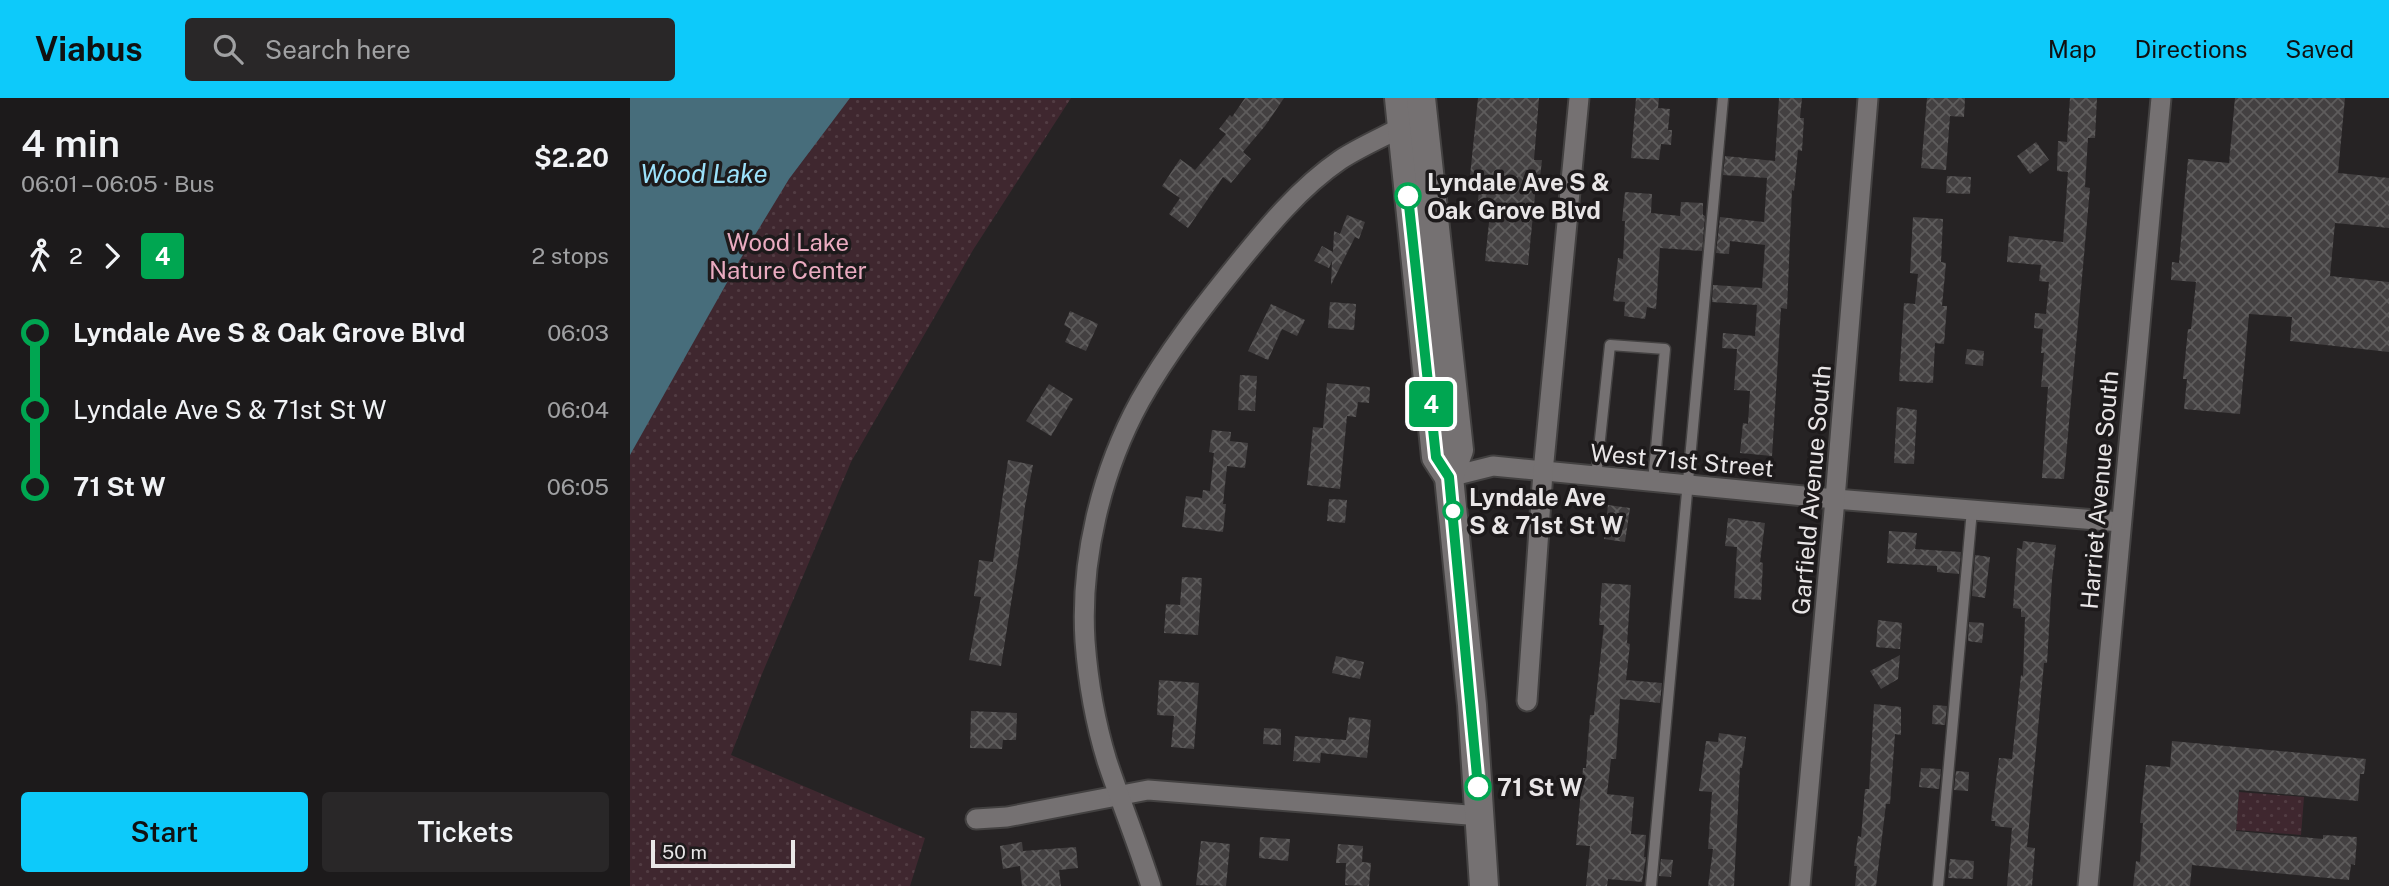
<!DOCTYPE html>
<html lang="en">
<head>
<meta charset="utf-8">
<style>
	body { margin:0; font-family:"Public Sans",sans-serif; background:#292728; color:#f1f3f6; height:100vh; display:flex; flex-direction:column; font-size:26px; white-space:nowrap }
	* { box-sizing:border-box; margin:0 }
	p { font-size:23px; color:#a0a1a3 }
	.icon { flex:none; width:38px; height:38px; fill:none; stroke:currentColor; stroke-width:2; stroke-linecap:round; stroke-linejoin:round }
	.map { position:relative; flex:1; overflow:hidden }
	.drawer { display:flex; flex-direction:column; background:#1c1a1b; width:630px }
	.drawer>* { flex:none }
	.badge { padding:0 14px; border-radius:5px; font-size:24px; line-height:46px }
	.scale { position:absolute; left:21px; bottom:18px; width:144px; box-sizing:border-box; padding-left:7px; border:4px solid #e9e6e7; border-top:0; font-size:19px; line-height:24px; white-space:nowrap; color:#e9e6e7; -webkit-text-stroke:5px #1d1a1b; paint-order:stroke }
	.map>.badge { position:absolute; translate:-50% -50%; box-shadow:0 0 0 4px #fff }
	.legs { display:flex; align-items:center; gap:10px; height:77px; padding:0 21px; font-size:23px }
	.legs p { margin-inline-start:auto }
	.overview { display:flex; align-items:center; justify-content:space-between; height:119px; padding:0 21px }
	h1 { font-size:38px; font-weight:600; line-height:52px }
	.primary-button { display:flex; gap:14px; margin-top:auto; padding:14px 21px }
	.primary-button a { flex:1; height:80px; border-radius:7px; background:#0dcafa; color:#111; font-size:28px; font-weight:600; line-height:80px; text-align:center }
	.primary-button a+a { background:#292728; color:#f1f3f6 }
	ul { padding:0 21px; list-style:none }
	li { display:flex; align-items:center; gap:24px; height:77px; font-size:26px }
	li i { display:grid; place-items:center; width:10px; height:100%; margin:0 9px; background:currentColor }
	li i::after { content:''; width:18px; height:18px; margin:-9px; border:5px solid; border-radius:50%; background:#1c1a1b }
	li p { margin-inline-start:auto }
	li:first-child i { background:linear-gradient(#0000 50%,currentColor 0) }
	li:last-child i { background:linear-gradient(currentColor 50%,#0000 0) }
	header { display:flex; align-items:center; gap:42px; box-sizing:border-box; height:98px; padding:0 35px; background:#0dcafa; color:#111 }
	header strong { font-size:33px }
	nav { display:flex; gap:38px; margin-inline-start:auto; font-size:24px }
	.search { width:490px; height:63px; background:#292728; display:flex; align-items:center; gap:18px; box-sizing:border-box; padding:0 24px; border-radius:7px; color:#a0a1a3; font-size:26px }
	main { display:flex; flex:1; min-height:0 }
	.map>svg:first-child { display:block }
	.grass { fill:url(#grass-dots) }
	.water { fill:#476d7b }
	.building { fill:url(#building-cross-hatch) }
	.lines { fill:none; stroke-linecap:round; stroke-linejoin:round }
	.lane-casing { stroke:#434141; stroke-width:13 }
	.street-casing { stroke:#434141; stroke-width:23 }
	.secondary-casing { stroke:#434141; stroke-width:32 }
	.lane { stroke:#757172; stroke-width:10 }
	.street { stroke:#757172; stroke-width:19 }
	.secondary { stroke:#757172; stroke-width:28 }
	.line-1-casing { stroke:#fff; stroke-width:16 }
	.line-1 { stroke:#00a651; stroke-width:10 }
	.stop-1-dot { fill:#fff; stroke:#00a651; stroke-width:3.5 }
	.labels { text-anchor:middle; dominant-baseline:central; stroke-width:7; stroke-linejoin:round; paint-order:stroke }
	.stop-label { font-size:24px; font-weight:bold; fill:#e9e6e7; stroke:#1d1a1b; text-anchor:start }
	.park-label { font-size:24px; fill:#eaabc0; stroke:#1d1a1b }
	.street-label { font-size:24px; fill:#e9e6e7; stroke:#1d1a1b }
	.water-label { font-size:26px; font-style:italic; fill:#9ce2fc; stroke:#1d1a1b }
</style>
</head>
<body>
<header>
<strong>Viabus</strong>
<div class="search"><svg class="icon" aria-label="search" viewBox="0 0 24 24"><circle cx="10" cy="10" r="6"/><path d="M15 15l6 6"/></svg>Search here</div>
<nav><a>Map</a><a>Directions</a><a>Saved</a></nav>
</header>
<main>
<section class="drawer">
<div class="overview"><div><h1>4 min</h1><p>06:01 – 06:05 · Bus</p></div><b>$2.20</b></div>
<div class="legs"><svg class="icon" aria-label="walk" viewBox="0 0 24 24"><circle cx="13" cy="4" r="2"/><path d="M13 8l-2 6 4 7M11 14l-3 7M7 12l3-4h3l4 4"/></svg>2<svg class="icon" aria-label="forward" viewBox="0 0 24 24"><path d="M9 5l7 7-7 7"/></svg><b class="badge" style="background:#00a651;color:#fff">4</b><p>2 stops</p></div>
<ul>
<li><i style="color:#00a651"></i><b>Lyndale Ave S &amp; Oak Grove Blvd</b><p>06:03</p></li>
<li><i style="color:#00a651"></i><span>Lyndale Ave S &amp; 71st St W</span><p>06:04</p></li>
<li><i style="color:#00a651"></i><b>71 St W</b><p>06:05</p></li>
</ul>
<div class="primary-button"><a>Start</a><a>Tickets</a></div>
</section>
<div class="map">
<svg width="1759" height="788" viewBox="0 0 1759 788">
	<defs>
		<pattern id="grass-dots" width="8" height="8" patternUnits="userSpaceOnUse" patternTransform="scale(1.75)"><rect width="8" height="8" fill="#3f272f"/><path d="M2 2h.1M6 6h.1" fill="none" stroke="#523c43" stroke-width="1.8" stroke-linecap="round"/></pattern>
		<pattern id="building-cross-hatch" width="8" height="8" patternUnits="userSpaceOnUse" patternTransform="scale(1.75)"><rect width="8" height="8" fill="#434041"/><path d="M0 0l8 8M0 8l8-8" fill="none" stroke="#5e5c5c"/></pattern>
	</defs>
	<rect width="100%" height="100%" fill="#262324"/>
	<g class="grass">
		<polygon points="0,0 441,0 343,152 221,364 132,576 101,657 295,740 280,788 0,788"/>
		<polygon points="1609,694 1674,699 1671,737 1606,732"/>
	</g>
	<polygon class="water" points="0,0 220,0 159,81 108,165 0,357"/>
	<g class="building">
		<polygon points="615,0 654,0 635,28 613,54 621,61 601,85 593,79 558,130 539,116 550,100 532,88 550,61 565,72 596,36 589,31 600,17 602,19"/>
		<polygon points="848,0 909,0 904,62 912,62 909,88 906,87 898,167 855,163 861,105 848,103 850,79 840,78"/>
		<polygon points="1006,0 1029,0 1028,10 1040,11 1038,32 1042,32 1041,47 1031,46 1029,62 1001,60"/>
		<polygon points="1149,0 1172,0 1170,20 1174,20 1172,53 1168,52 1164,93 1162,92 1157,211 1151,210 1142,358 1110,355 1113,325 1118,326 1120,293 1104,292 1107,251 1092,250 1093,235 1125,238 1127,207 1082,204 1083,187 1132,190 1135,147 1100,143 1099,156 1086,155 1090,119 1134,124 1137,80 1093,77 1095,58 1145,63"/>
		<polygon points="1297,0 1335,0 1334,19 1320,18 1316,72 1291,70"/>
		<polygon points="1440,0 1467,0 1465,40 1458,40 1455,89 1460,90 1434,381 1412,380 1418,289 1411,289 1414,255 1411,255 1413,231 1404,230 1405,215 1416,216 1419,184 1409,183 1411,167 1377,164 1379,138 1433,144 1438,74 1427,73 1428,43 1437,44"/>
		<polygon points="1605,0 1715,0 1708,75 1759,80 1759,130 1705,125 1700,178 1759,184 1759,254 1660,243 1662,219 1619,216 1610,316 1554,311 1557,281 1553,281 1558,231 1561,231 1566,184 1541,182 1542,164 1549,165 1558,61 1599,65"/>
		<polygon points="1406,44 1419,62 1400,76 1387,58"/>
		<polygon points="1317,78 1341,79 1340,96 1316,95"/>
		<polygon points="995,94 1022,96 1021,115 1050,118 1051,104 1073,105 1073,117 1075,118 1072,153 1030,150 1026,211 1017,209 1015,221 994,218 995,204 983,203 988,160 993,161 995,123 992,123"/>
		<polygon points="717,117 735,124 729,141 725,139 701,187 702,163 699,170 684,163 692,148 703,154 704,133 710,136"/>
		<polygon points="1283,119 1313,121 1311,164 1316,165 1312,208 1317,208 1314,246 1305,245 1303,285 1269,283 1274,205 1285,206 1288,176 1280,175"/>
		<polygon points="700,204 726,206 724,232 698,230"/>
		<polygon points="641,206 675,222 667,238 652,231 638,262 618,253"/>
		<polygon points="440,213 468,226 456,253 435,244 441,231 434,227"/>
		<polygon points="1337,251 1354,253 1353,268 1335,266"/>
		<polygon points="610,277 627,278 625,313 608,312"/>
		<polygon points="697,285 740,289 739,305 728,304 726,319 717,318 710,391 677,387 683,329 693,330"/>
		<polygon points="419,286 443,301 421,338 396,323"/>
		<polygon points="1267,309 1287,312 1284,366 1264,365"/>
		<polygon points="582,332 601,334 600,343 618,345 615,370 597,368 593,406 596,406 593,434 552,429 556,398 572,400 573,392 580,393 584,355 579,354"/>
		<polygon points="378,362 403,367 395,408 390,449 371,568 339,562 351,499 344,498 349,462 363,464"/>
		<polygon points="699,401 717,402 715,425 697,423"/>
		<polygon points="978,407 1000,410 995,444 974,441"/>
		<polygon points="1098,420 1135,425 1130,464 1133,465 1131,502 1104,500 1107,449 1095,448"/>
		<polygon points="1259,433 1287,435 1285,451 1331,454 1329,476 1307,474 1307,468 1257,465"/>
		<polygon points="1393,443 1426,447 1422,481 1417,565 1414,565 1397,749 1405,750 1402,788 1377,788 1382,730 1365,728 1365,723 1361,723 1369,660 1382,661 1391,577 1393,578 1395,519 1391,519 1391,511 1383,510 1387,450 1392,451"/>
		<polygon points="1345,457 1360,459 1355,500 1342,498"/>
		<polygon points="552,479 572,480 568,537 534,535 536,506 550,507"/>
		<polygon points="972,485 1001,487 997,545 1000,546 996,582 1032,585 1030,605 990,601 986,661 981,661 977,696 1004,699 1001,736 1016,737 1014,759 1016,759 1012,784 978,781 977,788 956,788 960,748 946,747 953,670 956,670 960,617 964,617 974,527 969,527"/>
		<polygon points="1248,522 1272,525 1270,551 1246,549"/>
		<polygon points="1339,524 1354,525 1352,545 1338,543"/>
		<polygon points="1270,557 1268,581 1251,591 1240,573"/>
		<polygon points="706,558 734,564 730,581 702,575"/>
		<polygon points="529,582 569,585 564,651 541,649 544,618 527,617"/>
		<polygon points="1244,606 1271,609 1271,637 1265,636 1260,706 1256,706 1246,788 1225,788 1227,768 1224,768 1228,738 1231,739 1235,691 1239,691"/>
		<polygon points="1303,607 1317,608 1315,627 1302,626"/>
		<polygon points="341,613 387,615 386,642 373,642 372,651 340,650"/>
		<polygon points="719,619 741,622 737,660 691,655 690,665 663,663 665,638 716,642"/>
		<polygon points="634,630 651,631 651,647 633,646"/>
		<polygon points="1089,635 1116,639 1112,670 1110,670 1104,788 1078,788 1083,751 1078,751 1082,694 1069,693 1076,643 1088,644"/>
		<polygon points="1542,643 1736,661 1734,676 1730,676 1728,703 1609,692 1606,733 1693,741 1693,737 1727,739 1725,767 1721,766 1719,782 1562,767 1560,788 1503,788 1506,763 1510,764 1513,725 1510,725 1516,667 1540,669"/>
		<polygon points="1291,670 1311,671 1309,691 1289,689"/>
		<polygon points="1326,673 1339,674 1338,693 1324,692"/>
		<polygon points="630,739 660,741 658,763 629,760"/>
		<polygon points="571,743 600,746 596,788 566,787"/>
		<polygon points="392,744 393,753 446,749 448,770 429,772 431,788 392,788 390,768 373,771 370,748"/>
		<polygon points="708,746 733,748 732,764 741,765 739,788 715,787 716,765 706,765"/>
		<polygon points="1031,761 1043,762 1041,779 1029,778"/>
		<polygon points="1320,761 1344,763 1343,781 1318,780"/>
	</g>
	<g class="lines">
		<g class="lane-casing">
			<g id="lane">
				<polyline points="966,379 980,247 1035,251 1023,384"/>
				<polyline points="1021,788 1093,0"/>
				<polyline points="1308,788 1342,412"/>
			</g>
		</g>
		<g class="street-casing">
			<g id="street">
				<polyline points="819,379 863,368 1205,401 1491,424"/>
				<polyline points="897,603 913,374 949,0"/>
				<polyline points="346,721 377,719 518,692 851,718"/>
				<path d="M 521,788 C 508,746 491,705 477,663 C 465,624 458,583 455,543 C 450,462 471,374 510,303 C 537,255 572,210 606,168 C 636,131 669,90 710,62 C 728,50 751,40 770,30 L 777,21"/>
				<polyline points="1170,788 1205,401 1238,0"/>
				<polyline points="1458,788 1531,0"/>
			</g>
		</g>
		<g class="secondary-casing">
			<g id="secondary">
				<polyline points="769,0 806,359 819,379"/>
				<polyline points="791,0 829,352 819,379 842,607 854,788"/>
			</g>
		</g>
		<use href="#lane" class="lane"/>
		<use href="#street" class="street"/>
		<use href="#secondary" class="secondary"/>
	</g>
	<g class="lines">
		<g class="line-1-casing">
			<polyline id="line-1" points="778,98 806,359 819,379 848,689"/>
		</g>
		<use href="#line-1" class="line-1"/>
	</g>
	<g class="stop-1-dot">
		<circle cx="778" cy="98" r="12"/>
		<circle cx="823" cy="413" r="9"/>
		<circle cx="848" cy="689" r="12"/>
	</g>
	<g class="labels">
		<g class="stop-label">
			<text x="797" y="84">Lyndale Ave S &amp;<tspan x="797" dy="28">Oak Grove Blvd</tspan></text>
			<text x="839" y="399">Lyndale Ave<tspan x="839" dy="28">S &amp; 71st St W</tspan></text>
			<text x="867" y="689">71 St W</text>
		</g>
		<g class="park-label">
			<text x="158" y="144">Wood Lake<tspan x="158" dy="28">Nature Center</tspan></text>
		</g>
		<g class="street-label">
			<text transform="translate(1052 362) rotate(5)">West 71st Street</text>
			<text transform="translate(1181 392) rotate(-85)">Garfield Avenue South</text>
			<text transform="translate(1469 392) rotate(-85)">Harriet Avenue South</text>
		</g>
		<g class="water-label">
			<text x="74" y="75">Wood Lake</text>
		</g>
	</g>
</svg>
<div class="scale">50 m</div>
<b class="badge" style="left:801px;top:306px;background:#00a651;color:#fff">4</b>
</div>
</main>
</body>
</html>
